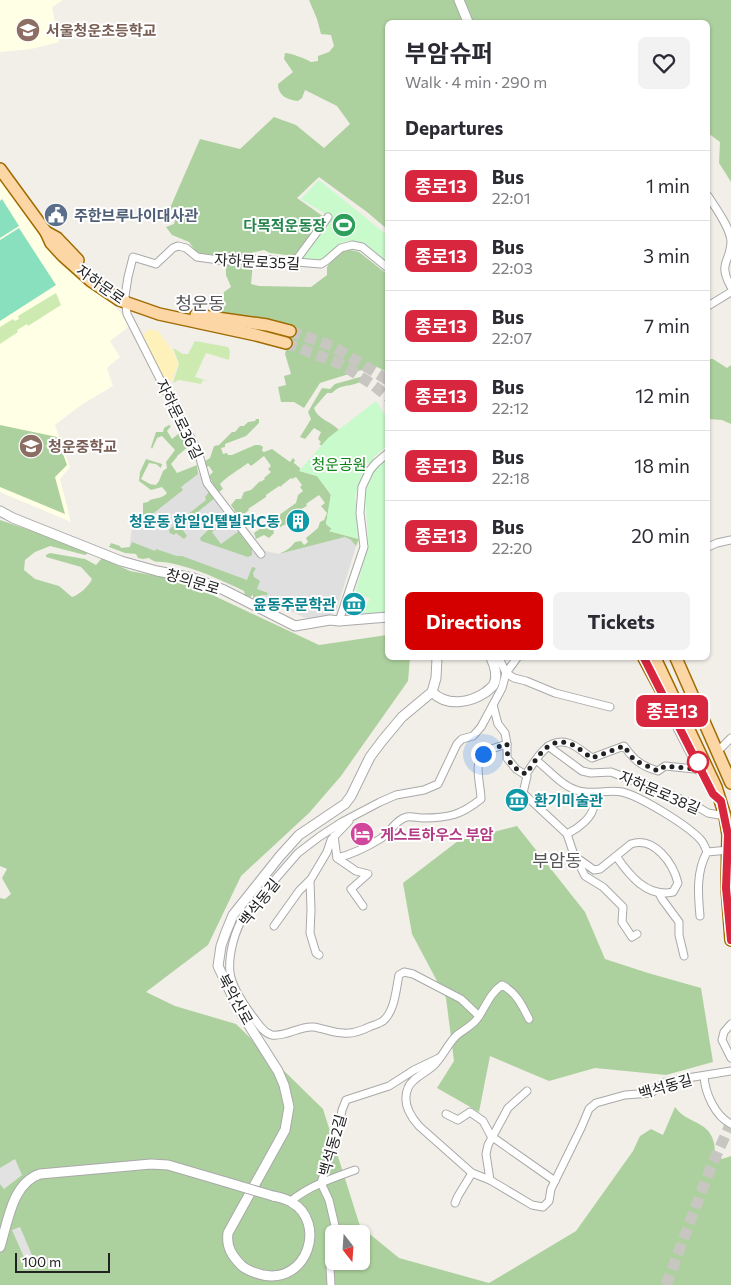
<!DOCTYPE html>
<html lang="en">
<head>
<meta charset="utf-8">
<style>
	body { margin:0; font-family:Commissioner,"Noto Sans KR",sans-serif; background:#f2f2f3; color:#2b2b33; height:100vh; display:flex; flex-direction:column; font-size:19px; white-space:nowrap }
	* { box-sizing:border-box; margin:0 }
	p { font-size:16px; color:#7c7c81 }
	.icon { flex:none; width:28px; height:28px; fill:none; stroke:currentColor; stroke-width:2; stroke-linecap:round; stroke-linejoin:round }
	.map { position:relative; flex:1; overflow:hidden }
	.drawer { position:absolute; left:385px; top:20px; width:325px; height:640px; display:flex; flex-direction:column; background:#fff; border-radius:8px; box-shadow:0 1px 4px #0004 }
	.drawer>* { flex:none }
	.badge { padding:0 10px; border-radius:8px; font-size:18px; line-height:32px }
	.needle { width:32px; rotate:163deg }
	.tools { position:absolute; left:325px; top:1225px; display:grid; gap:10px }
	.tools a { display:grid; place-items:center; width:45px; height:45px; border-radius:8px; background:#fff; box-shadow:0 1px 4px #0004; font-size:25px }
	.scale { position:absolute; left:15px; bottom:12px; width:95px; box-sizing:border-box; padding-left:5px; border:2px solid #222; border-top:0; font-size:14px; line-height:18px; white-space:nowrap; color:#222; -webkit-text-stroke:4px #fff; paint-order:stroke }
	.you { position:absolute; width:25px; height:25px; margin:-12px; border:4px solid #fff; border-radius:50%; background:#1a73e8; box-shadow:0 0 0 8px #1a73e833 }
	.map>.badge { position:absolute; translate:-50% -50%; box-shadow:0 0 0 2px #fff }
	h2 { padding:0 20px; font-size:19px; line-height:45px }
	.round { display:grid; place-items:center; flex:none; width:52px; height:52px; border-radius:8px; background:#f2f2f3 }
	.head { display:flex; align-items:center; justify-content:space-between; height:85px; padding:0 20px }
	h1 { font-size:24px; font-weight:700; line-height:38px }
	.primary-button { display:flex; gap:10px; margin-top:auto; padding:10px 20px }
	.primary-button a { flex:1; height:58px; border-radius:8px; background:#d40000; color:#fff; font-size:20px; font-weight:700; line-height:58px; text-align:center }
	.primary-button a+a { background:#f2f2f3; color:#2b2b33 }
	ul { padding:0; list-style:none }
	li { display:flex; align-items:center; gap:15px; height:70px; padding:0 20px; border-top:1px solid #e1e1e2 }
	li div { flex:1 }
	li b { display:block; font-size:19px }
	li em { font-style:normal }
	li .badge { min-width:55px; font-weight:700; text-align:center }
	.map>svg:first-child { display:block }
	.residential { fill:#e0dfdf }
	.education { fill:#ffffe5 }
	.grass { fill:#cdebb0 }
	.forest { fill:#add19e; fill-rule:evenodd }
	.sand { fill:#fff1ba }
	.park { fill:#c8facc }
	.pitch { fill:#88e0be }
	.parking { fill:#e2e2e2 }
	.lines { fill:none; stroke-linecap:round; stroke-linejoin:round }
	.primary-tunnel { stroke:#c8c6c1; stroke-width:11; stroke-dasharray:11 5.5; stroke-linecap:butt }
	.trunk-tunnel { stroke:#c8c6c1; stroke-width:11; stroke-dasharray:11 5.5; stroke-linecap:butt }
	.minor-casing { stroke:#a9a9a9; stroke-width:9 }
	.tertiary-casing { stroke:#a9a9a9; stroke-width:11 }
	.primary-casing { stroke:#a06b00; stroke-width:14 }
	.minor { stroke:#fff; stroke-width:7 }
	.tertiary { stroke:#fff; stroke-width:9 }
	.primary { stroke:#fcd6a4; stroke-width:11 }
	.tertiary-bridge-casing { stroke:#a9a9a9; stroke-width:11; stroke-linecap:butt }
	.tertiary-bridge { stroke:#fff; stroke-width:9 }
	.line-casing { stroke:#fff; stroke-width:11 }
	.line { stroke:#d7263d; stroke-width:8 }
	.walk { stroke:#222; stroke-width:5; stroke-dasharray:0 9 }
	.stop-dot { fill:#fff; stroke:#d7263d; stroke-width:2.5 }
	.labels { text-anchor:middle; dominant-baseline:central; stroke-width:4; stroke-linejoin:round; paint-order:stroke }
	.education-label { font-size:15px; font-weight:bold; fill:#785e54; stroke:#fff; text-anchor:start }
	.service-label { font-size:15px; font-weight:bold; fill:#4e5e75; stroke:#fff; text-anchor:start }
	.leisure-label { font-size:15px; font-weight:bold; fill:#27864d; stroke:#fff; text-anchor:end }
	.street-label { font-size:15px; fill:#222; stroke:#fff }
	.park-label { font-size:15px; fill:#0c8416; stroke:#fff }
	.culture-label { font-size:15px; font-weight:bold; fill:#0d838f; stroke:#fff; text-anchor:end }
	.hotel-label { font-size:15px; font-weight:bold; fill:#b23c85; stroke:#fff; text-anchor:start }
	.quarter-label { font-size:18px; fill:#555; stroke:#fff }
</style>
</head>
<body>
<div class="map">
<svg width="731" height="1285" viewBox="0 0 731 1285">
	<rect width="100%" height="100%" fill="#f2efe9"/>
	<polygon class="residential" points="196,469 253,548 279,554 345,537 351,540 356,546 336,612 324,618 313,619 303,617 209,574 129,550 132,528"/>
	<g class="education">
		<polygon points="0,0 63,0 52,7 59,42 31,49 0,52"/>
		<polygon points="0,180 49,247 79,278 113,304 131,325 110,341 120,357 107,368 113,386 81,405 55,425 70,467 60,479 71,522 0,492"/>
	</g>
	<g class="grass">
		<polygon points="56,293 61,305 28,326 27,324 17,330 18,332 0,344 0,327 13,319 15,321 19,319 18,316"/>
		<polygon points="195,341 228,347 230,351 229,360 206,353 195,377 209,381 203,380 201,384 179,380 173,383 179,364 173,348 183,354 188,354"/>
	</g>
	<g class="forest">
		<path d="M 309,0 L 731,0 L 731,182 L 719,163 L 720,142 L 708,133 L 708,22 L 388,22 L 387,229 L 367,212 L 319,177 L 297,198 L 324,217 L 294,256 L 270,253 L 264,250 L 233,257 L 205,254 L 196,252 L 189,242 L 172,235 L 166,227 L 174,224 L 176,215 L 170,208 L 200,139 L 240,149 L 274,117 L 296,125 L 324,148 L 350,124 L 337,106 L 305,90 L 302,98 L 298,101 C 288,100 278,96 278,84 L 293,72 L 284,59 L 285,53 C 291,53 306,59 311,62 L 318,61 L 318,56 L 329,52 L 334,46 L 331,35 L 321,34 L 317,19 Z"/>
		<polygon points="347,249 359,252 387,274 387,372 377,367 365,369 320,383 304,408 294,402 281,402 278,387 286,385 284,376 291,374 285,354 292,327 221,314 224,292 231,287 226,275 226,264 253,262 251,284 259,286 311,287 327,275 327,267 338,254"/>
		<polygon points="708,359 713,359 727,368 731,365 731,424 722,420 708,419"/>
		<path d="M 367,375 L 368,377 C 354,389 342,382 332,393 L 327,393 L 314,408 C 318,420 331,421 339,430 L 322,446 L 319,444 L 321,442 L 318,439 L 321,432 L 314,428 L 305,439 L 300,437 L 311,419 L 308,412 L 322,388 L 330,389 L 335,384 Z"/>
		<path d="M 256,419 L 259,419 L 259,423 L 246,436 L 225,444 L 225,447 L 221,448 L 223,454 L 227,453 L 228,455 L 232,455 L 255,445 L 260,445 L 263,447 L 262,451 L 264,452 L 272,449 L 290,462 L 293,458 L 295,460 L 294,463 L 300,468 L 300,471 L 317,476 L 331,495 L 326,524 L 332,529 L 329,531 L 359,539 L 356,546 L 351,540 L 345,537 L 279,554 C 285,551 291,548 295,542 L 301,541 L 304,545 L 308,542 L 306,538 L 318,528 L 320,522 L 324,520 L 327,513 L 321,506 L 325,503 L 319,495 L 306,504 L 307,506 L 301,509 L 303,512 L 299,515 L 298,513 L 286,522 L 286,524 L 273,531 L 274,533 L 269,538 L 264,535 L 256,539 L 254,533 L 296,503 L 298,495 L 303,491 L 300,487 L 302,485 L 296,477 L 292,479 L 291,478 L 281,486 L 282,487 L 279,486 L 266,495 L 266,497 L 248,509 L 249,510 L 243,515 L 243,518 L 240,519 L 231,505 L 236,499 L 241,499 L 244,492 L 251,490 L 259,482 L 262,481 L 265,479 L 264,478 L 271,472 L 268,469 L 271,466 L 264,456 L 251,466 L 248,463 C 237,471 229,475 220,484 L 223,489 L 218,493 L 210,478 L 209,476 L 213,472 L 209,466 L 206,467 L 205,461 L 210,458 L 214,446 L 219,445 L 232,432 L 235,432 L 240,426 L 244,426 L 248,422 L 255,421 Z"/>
		<polygon points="0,425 57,437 67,465 55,477 65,514 0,487"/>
		<path d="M 169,425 L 171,426 L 167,431 L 172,439 L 183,430 L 187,435 L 185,436 L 189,439 L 188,447 L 177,456 L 177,457 L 171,464 L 177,473 L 197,465 L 198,474 L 181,487 L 183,490 L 150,516 L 157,525 L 136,530 L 131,523 L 131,517 L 137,514 L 143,514 L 143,503 L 148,502 L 150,500 C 156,498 163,498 167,493 L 162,487 L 151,490 L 139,481 L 140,472 L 146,459 L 162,464 L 161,468 L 156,464 L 149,463 L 141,479 L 150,484 L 156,485 L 159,481 L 163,471 L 167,468 L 166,462 L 175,450 L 162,436 L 157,438 L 152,449 L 151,447 L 156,432 L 163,432 L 164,428 Z"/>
		<polygon points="209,492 211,493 215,498 180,526 187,536 184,539 176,533 174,535 170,533 169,530 173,526 206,500 205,497"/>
		<polygon points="226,514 230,517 212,532 221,544 239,531 252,549 252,555 248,557 201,541 200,538 213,525 217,525 222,516"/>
		<path d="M 0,520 L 91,551 L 85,555 L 50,546 L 35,552 L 25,560 L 24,570 L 35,579 L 59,586 L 72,597 C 79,595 89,586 92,579 L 81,567 L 46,557 L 46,555 L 50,553 L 85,559 L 96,565 L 102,558 L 130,571 L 168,578 L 202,590 L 319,645 L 387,635 L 388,658 L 410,658 L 408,681 L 341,776 L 309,813 L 241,876 L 208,945 L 146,992 L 175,1006 L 236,1024 L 323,1109 L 360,1226 L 399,1258 L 489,1283 L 576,1231 L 633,1151 L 640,1136 L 651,1129 L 663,1135 L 675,1107 C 688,1126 715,1119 715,1153 L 722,1159 L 731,1156 L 731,1285 L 0,1285 L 0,898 L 5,899 L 11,894 L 2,878 L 7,869 L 0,866 ZM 334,1234 L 361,1234 L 361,1261 L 334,1261 Z"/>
		<path d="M 132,542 L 155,551 L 156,549 L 177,556 L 182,556 L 247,580 L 252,567 L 256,568 L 253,573 L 254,577 L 260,581 L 257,589 L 268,593 L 267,595 L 261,595 L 255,600 L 253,599 L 253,595 L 250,597 L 245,595 L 244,591 C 221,580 196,568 170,563 C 162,561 155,564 149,558 L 143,559 L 138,558 L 136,554 L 125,553 L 109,547 L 111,543 L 120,546 L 121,548 L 130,547 Z"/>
		<polygon points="517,826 585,912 605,959 648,973 701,988 713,1062 666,1075 595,1068 549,1081 490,1056 479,1112 437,1088 454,1061 446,998 412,934 403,883 458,841"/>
	</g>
	<polygon class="sand" points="149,329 158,331 174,353 178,363 172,381 164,380 143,335"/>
	<g class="park">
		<path d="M 319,180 L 387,235 L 387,262 C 377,253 356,234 342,243 C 334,248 327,256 320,262 L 301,260 L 332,218 L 301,199 Z"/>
		<polygon points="376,401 387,418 387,446 373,458 378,466 387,458 387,612 360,614 370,599 364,596 360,601 354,598 365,557 368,540 365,493 374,469 367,462 355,496 359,539 329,531 332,529 326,524 331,494 317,476 299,471 328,438"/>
	</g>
	<g class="pitch">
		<polygon points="2,199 19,226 0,238 0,201"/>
		<polygon points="19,228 56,285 0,321 0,240"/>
	</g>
	<g class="parking">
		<polygon points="15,1159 22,1175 4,1189 0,1184 0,1168"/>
		<polygon points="20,1227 34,1260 27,1264 12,1230"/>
	</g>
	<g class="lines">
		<g class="primary-tunnel">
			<polyline points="290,331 332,346 388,380"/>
			<polyline points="286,343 341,364 372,384 388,397"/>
		</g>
		<polyline class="trunk-tunnel" points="666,1285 711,1167 731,1123"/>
		<g class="minor-casing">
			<g id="minor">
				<path d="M 708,196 C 715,207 730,227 731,241 C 731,262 717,262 731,287"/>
				<polyline points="294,263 328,217"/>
				<polyline points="708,306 731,292"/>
				<polyline points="708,547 717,543 731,540"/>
				<polyline points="261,554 207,483 198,451 168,395 127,314 125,296 128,277 133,257 156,264 173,248 178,246 186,248 197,257 226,261 259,259 321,264 326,261 341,248 352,245 362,247 388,268"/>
				<polyline points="339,621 364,547 360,513 362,487 370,470 376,463 388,453"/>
				<polyline points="517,658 506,673 514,678 526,681 555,693 610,707"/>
				<polyline points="493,705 498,724 505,733 507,744 507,758 516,769 527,776 523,793 567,834 573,852 585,876 603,887 623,907 622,922 632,937 637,934"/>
				<polyline points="677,728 693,759 699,765"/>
				<polyline points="548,746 582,771 591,773 611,772 693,804 708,813 725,816"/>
				<polyline points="718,751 731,738"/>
				<path d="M 536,760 C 549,770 561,785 576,790 C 591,796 606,789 622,792 C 640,796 687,825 700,839 C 704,843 705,847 707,852"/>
				<path d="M 526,774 C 536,760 547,737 568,743 C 576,745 584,753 592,758 L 624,746 C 634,760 641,766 658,771 L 665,766 L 695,769 L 702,772"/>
				<path d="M 567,834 C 577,829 593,818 594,805 C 595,801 594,797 594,793"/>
				<polyline points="334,836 337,858 356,871 368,874 351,889 363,906"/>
				<path d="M 337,858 C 353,854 367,847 380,839 C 390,833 396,819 407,817 C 412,816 418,818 423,818 C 449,818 461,815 481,799 C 481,784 471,759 488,750 C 494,748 501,746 507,744"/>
				<path d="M 580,860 L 594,870 L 600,869 L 631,844 C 654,836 673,863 678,883 L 673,892 C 647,898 629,875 616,856"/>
				<polyline points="310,881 311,910 310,933 316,953 319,955"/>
				<polyline points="659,893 662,899 679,922 679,935 684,956"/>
				<path d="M 700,916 C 698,894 696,872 707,852 L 729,850"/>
				<polyline points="274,926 299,891 311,879 327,852 331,840 349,821"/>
				<path d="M 479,1016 L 461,999 L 413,974 L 404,972 L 399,975 C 396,989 395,1011 383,1021 C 379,1024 373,1025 369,1027 C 361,1031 352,1034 343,1033 C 333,1033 323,1028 313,1027 C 299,1026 286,1037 272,1035 C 263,1033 258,1023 253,1017 C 244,1005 232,987 230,973 C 228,954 235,930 245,914 L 298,853 L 319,837 L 342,822 L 380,802 L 396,795 L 424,790 L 438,784 L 457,744 L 462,739 L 473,736 L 481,727 L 502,688 L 506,673 L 499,658"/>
				<path d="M 529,1019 C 522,1005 516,992 502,985 C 489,994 486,1007 477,1019 C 472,1026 463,1030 456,1036 C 448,1044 444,1054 436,1063 C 429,1072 412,1077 408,1088 C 402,1102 410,1116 419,1126 L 472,1173 L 490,1180 L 532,1205 L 543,1207 L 549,1201 L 551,1189 L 581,1128 L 589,1109 L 596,1103 L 625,1095 L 651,1093 L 663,1083 L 675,1080 L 731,1071"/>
				<polyline points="731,1024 724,1032 722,1040 731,1058"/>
				<path d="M 704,1076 C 705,1093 715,1116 731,1124"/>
				<polyline points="446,1114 458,1120 470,1112 483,1121 491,1136 555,1181"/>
				<polyline points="490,1180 486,1154 488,1145 508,1108 527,1091"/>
				<path d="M 291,1201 C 309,1186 333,1178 355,1170"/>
				<polyline points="455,1203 458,1196 472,1173"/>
				<polyline points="336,1234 336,1230 329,1200 321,1183 338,1133 342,1110 346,1100 389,1086 414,1070 439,1058"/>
				<polyline points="331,1285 330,1268 334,1244"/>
			</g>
		</g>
		<g class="tertiary-casing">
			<g id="tertiary">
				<polyline points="459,0 468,22"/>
				<polyline points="0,511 13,518 121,561 157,571 193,578 224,590 295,626 330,620 339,621 388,617"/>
				<path d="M 432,692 C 447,707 470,703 486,692 C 489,689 493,687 494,684 C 498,675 495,666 491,658"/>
				<path d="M 273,1196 C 279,1197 286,1199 291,1202 C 327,1222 308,1284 263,1275 C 255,1273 248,1271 242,1266 C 232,1256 226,1247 228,1233 L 285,1130 L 289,1107 L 284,1085 L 278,1071 L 238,1008 L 218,966 L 221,946 L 226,932 L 233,915 L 280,856 L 299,835 L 345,804 L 351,796 L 370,757 L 382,741 L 402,717 L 432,692 L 436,678 L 437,658"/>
				<path d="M 0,1247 C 8,1222 12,1183 40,1174 L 151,1164 L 168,1165 L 226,1182"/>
			</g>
		</g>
		<g class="primary-casing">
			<g id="primary">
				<polyline points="0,169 46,232 51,243 63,256 91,281 119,300 159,314 256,335 286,343"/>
				<polyline points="46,232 57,238 78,260"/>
				<polyline points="196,315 267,325 290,331"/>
				<polyline points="644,658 683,731"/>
				<polyline points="655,658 716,787 725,816 728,835 727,887 731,940"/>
				<polyline points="676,658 731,783"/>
			</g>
		</g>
		<use href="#minor" class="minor"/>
		<use href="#tertiary" class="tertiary"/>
		<use href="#primary" class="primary"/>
		<g class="tertiary-bridge-casing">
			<polyline id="tertiary-bridge" points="226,1182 273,1196"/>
		</g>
		<use href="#tertiary-bridge" class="tertiary-bridge"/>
	</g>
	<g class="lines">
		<g class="line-casing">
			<polyline id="line" points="644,658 713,794 721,801 728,835 726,888 731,940"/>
		</g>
		<use href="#line" class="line"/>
		<path class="walk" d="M 483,754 L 489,750 L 507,744 C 507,761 510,767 526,774 C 536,760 547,737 568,743 C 576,745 584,753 592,758 L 624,746 L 634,760 L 658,771 L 665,766 L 695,769 L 698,762"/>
	</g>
	<defs>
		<g id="school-disc" transform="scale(1.25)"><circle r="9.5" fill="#8d6e63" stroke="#fff"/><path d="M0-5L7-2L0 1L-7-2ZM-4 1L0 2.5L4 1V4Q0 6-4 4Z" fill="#fff"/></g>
		<g id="civic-disc" transform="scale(1.25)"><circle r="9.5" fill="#5c6f8a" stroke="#fff"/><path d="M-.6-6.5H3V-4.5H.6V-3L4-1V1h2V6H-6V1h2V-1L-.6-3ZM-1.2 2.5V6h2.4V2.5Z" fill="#fff"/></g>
		<g id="stadium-disc" transform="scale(1.25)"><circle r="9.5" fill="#2e9e5b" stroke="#fff"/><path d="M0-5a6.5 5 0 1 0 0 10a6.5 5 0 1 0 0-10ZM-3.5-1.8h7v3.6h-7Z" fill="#fff"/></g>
		<g id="building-disc" transform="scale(1.25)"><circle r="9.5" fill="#0f9aa8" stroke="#fff"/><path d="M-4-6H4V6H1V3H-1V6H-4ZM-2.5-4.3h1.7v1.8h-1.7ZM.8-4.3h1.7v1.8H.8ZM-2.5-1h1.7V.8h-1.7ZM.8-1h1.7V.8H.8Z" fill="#fff"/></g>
		<g id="museum-disc" transform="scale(1.25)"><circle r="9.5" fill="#0f9aa8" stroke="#fff"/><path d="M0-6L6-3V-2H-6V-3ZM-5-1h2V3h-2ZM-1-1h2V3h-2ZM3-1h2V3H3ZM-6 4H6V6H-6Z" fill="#fff"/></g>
		<g id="hotel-disc" transform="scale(1.25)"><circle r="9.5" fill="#d1479c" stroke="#fff"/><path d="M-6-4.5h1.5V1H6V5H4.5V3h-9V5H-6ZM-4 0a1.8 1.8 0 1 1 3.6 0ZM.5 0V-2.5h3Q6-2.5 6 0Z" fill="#fff"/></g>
	</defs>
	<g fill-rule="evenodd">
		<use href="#school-disc" x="28" y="30"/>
		<use href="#civic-disc" x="56" y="215"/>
		<use href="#stadium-disc" x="344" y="225"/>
		<use href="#school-disc" x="31" y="446"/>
		<use href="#building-disc" x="298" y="521"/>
		<use href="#museum-disc" x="354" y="604"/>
		<use href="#museum-disc" x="517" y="800"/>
		<use href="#hotel-disc" x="362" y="834"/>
	</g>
	<circle class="stop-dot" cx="698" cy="762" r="10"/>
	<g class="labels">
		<g class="education-label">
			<text x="46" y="30">서울청운초등학교</text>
			<text x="48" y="446">청운중학교</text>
		</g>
		<g class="service-label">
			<text x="74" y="215">주한브루나이대사관</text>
		</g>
		<g class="leisure-label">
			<text x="326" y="225">다목적운동장</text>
		</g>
		<g class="street-label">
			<text transform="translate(257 261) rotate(3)">자하문로35길</text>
			<text transform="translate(101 284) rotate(35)">자하문로</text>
			<text transform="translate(180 419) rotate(64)">자하문로36길</text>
			<text transform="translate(193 581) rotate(17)">창의문로</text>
			<text transform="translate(660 792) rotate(23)">자하문로38길</text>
			<text transform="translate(259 902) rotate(-52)">백석동길</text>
			<text transform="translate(236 999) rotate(61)">북악산로</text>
			<text transform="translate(665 1086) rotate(-16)">백석동길</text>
			<text transform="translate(332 1145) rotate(-74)">백석동2길</text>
		</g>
		<g class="park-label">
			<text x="339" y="464">청운공원</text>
		</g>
		<g class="culture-label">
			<text x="280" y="521">청운동 한일인텔빌라C동</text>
			<text x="336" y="604">윤동주문학관</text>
			<text x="534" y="800" text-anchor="start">환기미술관</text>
		</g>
		<g class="hotel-label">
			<text x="380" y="834">게스트하우스 부암</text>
		</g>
		<g class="quarter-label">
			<text x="200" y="303">청운동</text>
			<text x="557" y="860">부암동</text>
		</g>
	</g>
</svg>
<div class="tools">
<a><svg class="needle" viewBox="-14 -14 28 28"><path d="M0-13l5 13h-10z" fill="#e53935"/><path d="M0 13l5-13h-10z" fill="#7c7c81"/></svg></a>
</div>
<div class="scale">100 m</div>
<div class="you" style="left:483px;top:754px"></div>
<b class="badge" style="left:672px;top:711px;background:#d7263d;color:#fff">종로13</b>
<section class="drawer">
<div class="head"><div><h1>부암슈퍼</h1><p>Walk · 4 min · 290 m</p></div><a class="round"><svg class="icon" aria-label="heart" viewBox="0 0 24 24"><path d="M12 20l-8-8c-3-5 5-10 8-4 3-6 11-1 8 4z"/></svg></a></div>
<h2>Departures</h2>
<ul>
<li><span class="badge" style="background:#d7263d;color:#fff">종로13</span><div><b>Bus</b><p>22:01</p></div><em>1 min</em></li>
<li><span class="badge" style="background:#d7263d;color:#fff">종로13</span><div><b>Bus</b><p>22:03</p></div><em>3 min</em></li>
<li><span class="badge" style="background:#d7263d;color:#fff">종로13</span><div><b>Bus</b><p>22:07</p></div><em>7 min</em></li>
<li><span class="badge" style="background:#d7263d;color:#fff">종로13</span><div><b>Bus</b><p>22:12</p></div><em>12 min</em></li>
<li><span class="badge" style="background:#d7263d;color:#fff">종로13</span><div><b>Bus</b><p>22:18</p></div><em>18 min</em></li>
<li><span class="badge" style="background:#d7263d;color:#fff">종로13</span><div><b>Bus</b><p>22:20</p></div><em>20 min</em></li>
</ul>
<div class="primary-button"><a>Directions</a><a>Tickets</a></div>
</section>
</div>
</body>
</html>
